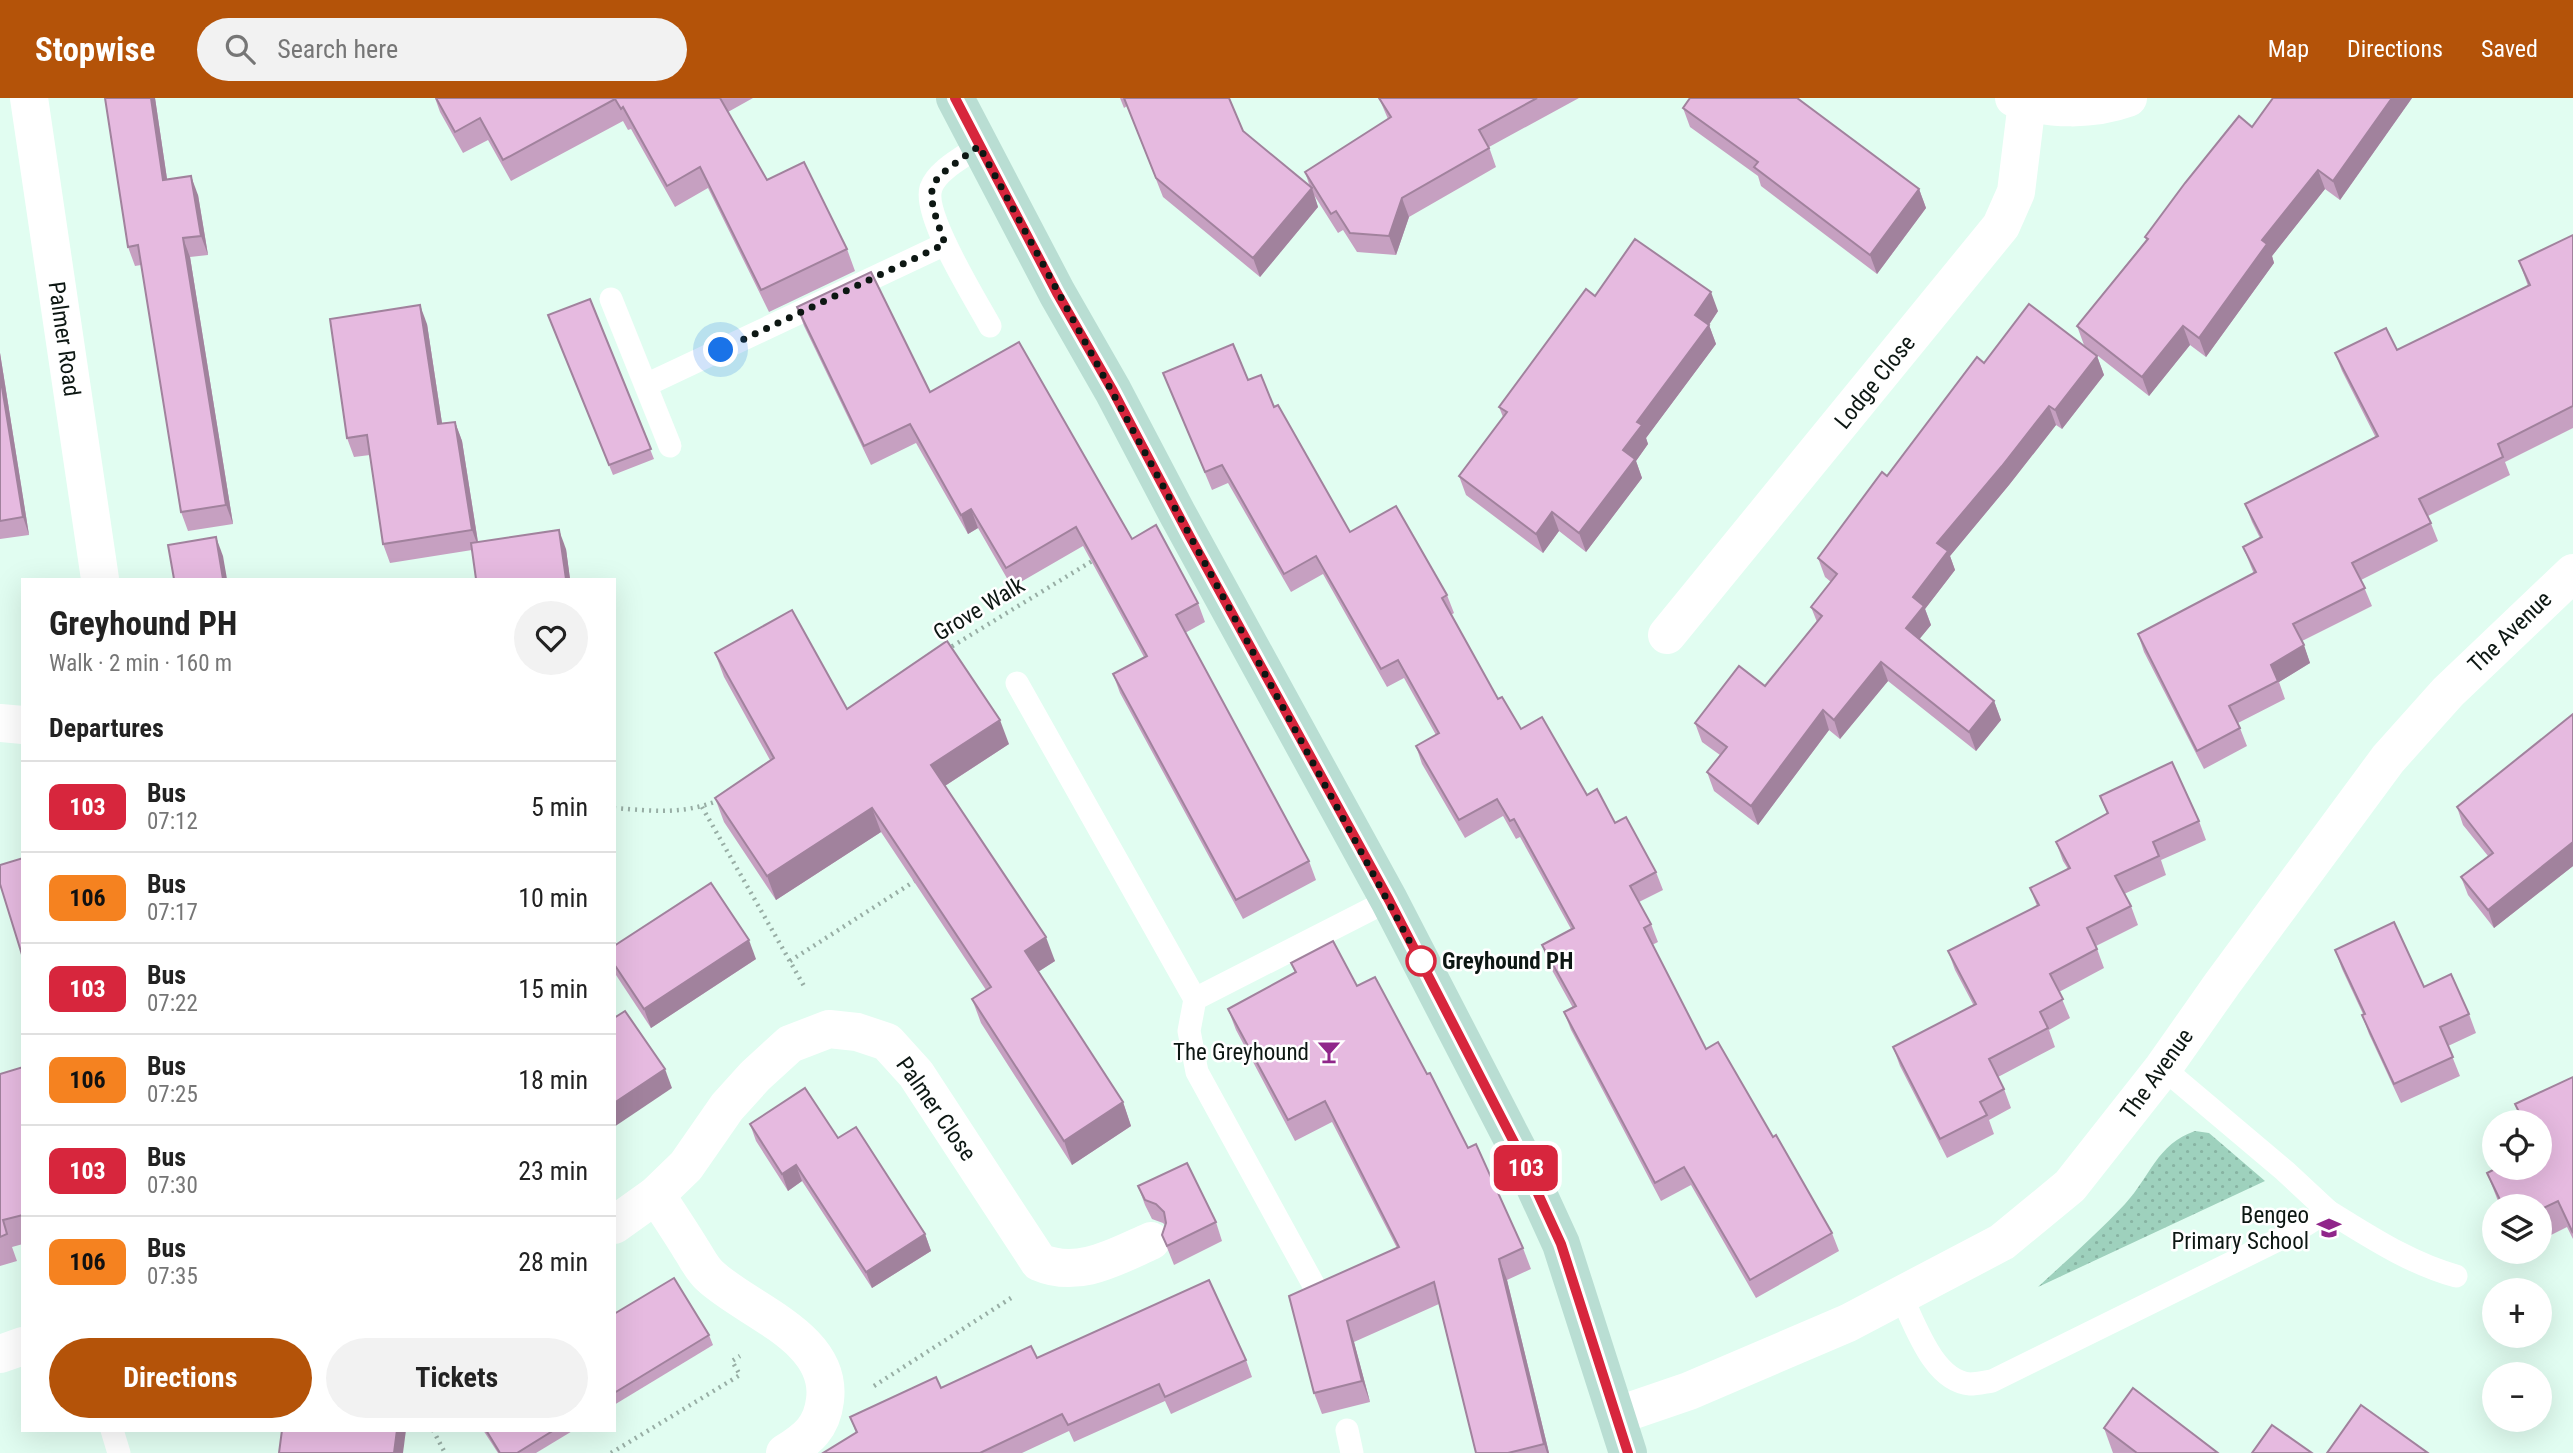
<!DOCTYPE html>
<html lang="en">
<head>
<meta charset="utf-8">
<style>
	body { margin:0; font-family:"Roboto Condensed",sans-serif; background:#f2f2f2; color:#222; height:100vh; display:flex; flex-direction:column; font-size:26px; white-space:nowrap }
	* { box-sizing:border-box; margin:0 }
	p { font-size:23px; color:#767676 }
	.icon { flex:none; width:38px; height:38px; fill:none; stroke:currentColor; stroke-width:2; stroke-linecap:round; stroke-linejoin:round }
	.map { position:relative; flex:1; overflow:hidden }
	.drawer { position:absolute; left:21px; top:480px; width:595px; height:854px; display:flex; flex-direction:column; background:#fff; border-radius:0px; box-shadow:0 7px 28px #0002 }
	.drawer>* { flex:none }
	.badge { padding:0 14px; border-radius:10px; font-size:24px; line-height:46px }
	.controls { position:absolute; left:2482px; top:1012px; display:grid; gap:14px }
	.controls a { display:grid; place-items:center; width:70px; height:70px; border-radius:50%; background:#fff; box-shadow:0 7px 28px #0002; font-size:35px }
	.you { position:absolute; width:35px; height:35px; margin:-18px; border:5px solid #fff; border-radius:50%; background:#1a73e8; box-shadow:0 0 0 10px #1a73e833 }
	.map>.badge { position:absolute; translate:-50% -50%; box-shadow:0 0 0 4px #fff }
	h2 { padding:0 28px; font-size:26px; line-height:63px }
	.round { display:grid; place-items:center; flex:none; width:74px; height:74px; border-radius:37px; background:#f2f2f2 }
	.head { display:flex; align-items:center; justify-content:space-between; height:119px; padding:0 28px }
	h1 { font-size:33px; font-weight:700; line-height:52px }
	.action { display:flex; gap:14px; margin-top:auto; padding:14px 28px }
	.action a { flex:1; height:80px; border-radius:42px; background:#b45309; color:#fff; font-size:28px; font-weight:700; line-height:80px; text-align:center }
	.action a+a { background:#f2f2f2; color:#222 }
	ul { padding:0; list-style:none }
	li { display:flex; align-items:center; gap:21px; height:91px; padding:0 28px; border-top:2px solid #e0e0e0 }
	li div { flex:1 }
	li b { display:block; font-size:26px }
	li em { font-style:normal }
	li .badge { min-width:77px; font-weight:700; text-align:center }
	header { display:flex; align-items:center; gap:42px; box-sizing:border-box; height:98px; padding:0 35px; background:#b45309; color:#fff }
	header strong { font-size:33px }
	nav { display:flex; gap:38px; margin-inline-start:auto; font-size:24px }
	.search { width:490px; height:63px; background:#f2f2f2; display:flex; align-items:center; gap:18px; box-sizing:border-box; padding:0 24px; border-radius:38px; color:#767676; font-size:26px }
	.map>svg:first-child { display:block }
	.grass { fill:url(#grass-dots) }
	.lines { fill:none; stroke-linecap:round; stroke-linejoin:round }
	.path { stroke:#98aea5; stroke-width:4.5; stroke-dasharray:2 5; stroke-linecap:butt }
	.lane { stroke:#fff; stroke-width:23 }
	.street { stroke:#fff; stroke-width:38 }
	.secondary { stroke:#b9ded3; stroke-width:38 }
	.wall { fill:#c6a0c1 }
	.shaded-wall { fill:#a1829d }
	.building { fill:#e6bae0; stroke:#a1829d; stroke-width:2 }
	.line-casing { stroke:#fff; stroke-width:16 }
	.line { stroke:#d7263d; stroke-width:10 }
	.walk { stroke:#0d1713; stroke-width:7; stroke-dasharray:0 12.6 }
	.stop-dot { fill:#fff; stroke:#d7263d; stroke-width:3.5 }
	.labels { text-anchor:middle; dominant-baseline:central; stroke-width:5; stroke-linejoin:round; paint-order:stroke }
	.street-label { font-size:23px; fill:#0d1713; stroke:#fff }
	.stop-label { font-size:23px; font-weight:bold; fill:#0d1713; stroke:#fff; text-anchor:start }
	.poi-label { font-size:23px; fill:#0d1713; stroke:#fff; text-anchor:end }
</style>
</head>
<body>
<header>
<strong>Stopwise</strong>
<div class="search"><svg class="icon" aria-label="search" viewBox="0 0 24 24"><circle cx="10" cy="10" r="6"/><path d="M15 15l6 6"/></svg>Search here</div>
<nav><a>Map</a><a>Directions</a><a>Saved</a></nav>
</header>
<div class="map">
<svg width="2573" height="1355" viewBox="0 0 2573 1355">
	<defs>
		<pattern id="grass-dots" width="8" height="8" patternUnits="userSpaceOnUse" patternTransform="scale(1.75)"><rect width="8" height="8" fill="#9ed1bd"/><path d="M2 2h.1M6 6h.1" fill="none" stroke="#87b3a2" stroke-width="1.8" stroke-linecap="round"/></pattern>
	</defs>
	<rect width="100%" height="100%" fill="#e1fdf1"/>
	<path class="grass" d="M 2195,1033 L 2209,1035 L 2265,1083 L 2038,1189 C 2067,1162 2098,1135 2125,1106 C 2150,1079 2157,1046 2195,1033 Z"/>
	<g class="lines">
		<g class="path">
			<polyline points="946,552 1097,460"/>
			<polyline points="702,709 804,888"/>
			<path d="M 614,710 C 655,713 681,717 720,702"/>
			<polyline points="790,863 918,781"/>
			<polyline points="874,1288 1011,1200"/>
			<polyline points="433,1332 445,1355"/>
			<polyline points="611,1355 740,1277 732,1263 740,1258"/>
		</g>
		<g class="lane">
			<path d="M 979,48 C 964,59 937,72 931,90 C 922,117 976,202 990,228"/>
			<polyline points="611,201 670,348"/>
			<polyline points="646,287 945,146"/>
			<polyline points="1017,585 1195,901"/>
			<path d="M 2328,1113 C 2369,1138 2409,1165 2456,1178"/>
			<polyline points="1317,1193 1197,974 1189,933 1195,901 1389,802"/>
			<path d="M 1901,1198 C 1915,1226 1933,1283 1970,1286 C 1977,1286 1985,1284 1992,1283 L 2294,1134 L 2328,1113 L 2285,1073 L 2163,970"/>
			<polyline points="112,1332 119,1355"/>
			<polyline points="1347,1332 1352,1355"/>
		</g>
		<g class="street">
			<polyline points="29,0 100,481"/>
			<path d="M 2014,0 C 2050,12 2092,13 2128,0"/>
			<polyline points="1667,537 2001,128 2016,94 2027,4"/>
			<polyline points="0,625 23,627"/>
			<path d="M 656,1097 C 668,1115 680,1133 691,1151 C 697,1160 702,1171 710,1178 C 747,1213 833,1239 825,1302 C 822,1329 808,1341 785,1355"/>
			<path d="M 614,1127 L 656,1097 L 686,1068 L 727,1009 L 755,978 L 790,946 L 829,931 L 857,934 L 887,944 L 916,976 L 1039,1164 C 1078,1181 1115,1159 1151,1143"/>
			<polyline points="0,1256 23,1248"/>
			<polyline points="1616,1318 1689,1293 1848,1225 2002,1144 2070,1088 2163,970 2222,886 2388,661 2448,594 2573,475"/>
		</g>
		<polyline class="secondary" points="955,0 1057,195 1113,293 1177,415 1389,802 1517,1050 1561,1146 1628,1355"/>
	</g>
	<g class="wall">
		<polygon points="155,0 167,81 198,97 208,157 190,159 233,426 188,433 181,414 141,167 135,168 128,149"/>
		<polygon points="435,0 753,0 728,14 767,82 847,151 855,173 769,214 708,90 675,109 631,31 628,32 623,23 511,83 488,42 463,55 440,14"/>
		<polygon points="1120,0 1229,0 1243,33 1310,89 1305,74 1388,21 1379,0 1579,0 1489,49 1496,69 1409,119 1396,157 1357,154 1343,132 1338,135 1314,97 1318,109 1260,179 1163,99 1127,8 1124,10"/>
		<polygon points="2273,0 2412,0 2340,102 2325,91 2272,158 2274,165 2206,259 2190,247 2149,298 2084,247 2077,228 2146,142 2145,139 2252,29"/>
		<polygon points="1683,10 1919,91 1926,110 1877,176 1761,88 1758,78 1690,29"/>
		<polygon points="2573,137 2573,330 2505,364 2510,377 2428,418 2438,443 2361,482 2372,508 2302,543 2310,565 2279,584 2285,601 2238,625 2247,648 2204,671 2144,554 2138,536 2254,476 2243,449 2260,440 2252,424 2245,406 2376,340 2342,273 2335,255 2397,252 2528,188 2519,163"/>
		<polygon points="1595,198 1718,213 1709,227 1716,246 1646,340 1648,346 1636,363 1642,380 1586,454 1559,433 1543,455 1466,397 1459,378 1503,319 1499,309"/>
		<polygon points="590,201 654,361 613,377 548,217"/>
		<polygon points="797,209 930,294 1132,441 1198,505 1205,524 1185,535 1309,763 1316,782 1243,821 1120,595 1113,576 1144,559 1083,448 1012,489 978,430 968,436 916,345 871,367 804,228"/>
		<polygon points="427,226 442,325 455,324 462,343 478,444 566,451 570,481 476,481 472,452 390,465 383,446 370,357 354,359 347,340"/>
		<polygon points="0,255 29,437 0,441"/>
		<polygon points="2097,258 2104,277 2062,331 2056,327 2009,387 1950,458 1955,472 1925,511 1931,527 1919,541 1994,603 2001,622 1976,653 1888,583 1840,641 1829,632 1758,727 1714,693 1707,674 1720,657 1702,644 1695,625 1765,588 1817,524 1811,509 1831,484 1825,479 1818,460 1984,265"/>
		<polygon points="1163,275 1248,282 1274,309 1350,434 1447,497 1454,515 1451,517 1498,601 1521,631 1615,725 1656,774 1663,792 1639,804 1651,826 1658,844 1652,847 1706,951 1773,1039 1832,1135 1839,1153 1756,1200 1691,1087 1661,1103 1571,932 1564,914 1573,910 1548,865 1542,847 1571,831 1520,739 1516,741 1503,718 1465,740 1422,666 1416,648 1436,637 1404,580 1387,589 1323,476 1291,494 1228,385 1212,392"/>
		<polygon points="715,555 847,611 1009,646 945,688 1055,863 1038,874 1123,1004 1131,1028 1072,1067 981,925 972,901 986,892 881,734 776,802 724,724 715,700 770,662 724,579"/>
		<polygon points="2573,616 2573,768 2494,830 2468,797 2461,779 2488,758 2463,727 2457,709"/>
		<polygon points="2100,698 2199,723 2206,742 2161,762 2166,777 2124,796 2131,808 2138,827 2096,848 2104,870 2059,894 2070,920 2049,932 2055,949 1998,979 2004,991 2011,1010 1989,1022 1994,1036 1947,1060 1900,968 1893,949 1974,908 1955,872 1948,853 2037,808 2030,790 2068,771 2063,763 2056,744 2107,716"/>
		<polygon points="614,848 756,861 651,930 614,874"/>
		<polygon points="2335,852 2424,889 2469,916 2476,935 2448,948 2460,978 2401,1005 2369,936 2362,917 2363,916 2342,871"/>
		<polygon points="1291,865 1357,888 1427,976 1523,1150 1531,1171 1507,1182 1549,1355 1476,1355 1439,1206 1354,1244 1370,1304 1322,1316 1314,1295 1289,1198 1397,1150 1332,1024 1295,1043 1236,932 1228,911 1295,875"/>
		<polygon points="23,969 23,1146 12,1149 17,1163 0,1168 0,976"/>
		<polygon points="2573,979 2573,1141 2567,1129 2539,1143 2539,1108 2500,1108 2487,1075 2539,1069 2539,1024 2522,1024 2515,1006"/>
		<polygon points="750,1026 838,1040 925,1136 931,1153 872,1190 802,1083 788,1093 756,1043"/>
		<polygon points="1138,1088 1216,1124 1222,1143 1174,1167 1162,1137 1165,1127 1163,1125 1152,1121 1145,1107"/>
		<polygon points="614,1216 709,1237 713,1247 614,1307"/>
		<polygon points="1037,1260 1246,1262 1252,1279 1171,1316 1165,1303 1074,1344 1069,1333 1022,1355 823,1355 856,1335 850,1319"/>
		<polygon points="2104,1330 2218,1355 2113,1355"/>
		<polygon points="483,1332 574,1332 536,1355 498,1355"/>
	</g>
	<g class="shaded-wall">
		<polygon points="151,0 155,0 170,101 163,82"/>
		<polygon points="2392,0 2412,0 2340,102 2333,83"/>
		<polygon points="2318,72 2325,91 2272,158 2274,165 2206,259 2199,240 2262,142"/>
		<polygon points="191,78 198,97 208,157 201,138"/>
		<polygon points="1312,90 1318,109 1260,179 1253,160"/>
		<polygon points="1919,91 1926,110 1877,176 1870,157"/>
		<polygon points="1402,100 1409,119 1396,157 1389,138"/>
		<polygon points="183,140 190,159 233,426 226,407"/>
		<polygon points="1711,194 1718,213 1704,234 1709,227 1716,246 1646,340 1648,346 1636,363 1642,380 1586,454 1579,435 1637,324 1695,217"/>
		<polygon points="420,207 427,226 445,345 438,326"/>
		<polygon points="2183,228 2190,247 2149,298 2142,279"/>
		<polygon points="0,255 29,437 23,419 0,277"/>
		<polygon points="2097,258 2104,277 2062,331 2055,312"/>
		<polygon points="2049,308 2056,327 2009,387 1950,458 1955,472 1925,511 1931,527 1913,549 1906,530 1913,499 1937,445"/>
		<polygon points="455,324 462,343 479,451 472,432"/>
		<polygon points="971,411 978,430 968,436 961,417"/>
		<polygon points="1552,414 1559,433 1543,455 1536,436"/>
		<polygon points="559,432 566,451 570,481 566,481"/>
		<polygon points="216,439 223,458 227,481 223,481"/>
		<polygon points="2304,547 2310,565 2279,584 2271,567"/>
		<polygon points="1881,564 1888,583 1840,641 1834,622"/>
		<polygon points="1994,603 2001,622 1976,653 1969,634"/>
		<polygon points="1823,612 1829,632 1758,727 1751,708"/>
		<polygon points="1000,622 1009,646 940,691 931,667"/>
		<polygon points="872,710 881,734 776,802 767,778"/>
		<polygon points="2573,744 2573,768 2494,830 2488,812"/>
		<polygon points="1046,839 1055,863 1033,877 1025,853"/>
		<polygon points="749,842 756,861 651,930 644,911"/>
		<polygon points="665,971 672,990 614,1029 614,1005"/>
		<polygon points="1123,1004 1131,1028 1072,1067 1064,1043"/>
		<polygon points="796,1067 802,1083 788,1093 782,1076"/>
		<polygon points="925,1136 931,1153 872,1190 866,1174"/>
		<polygon points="1499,1161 1507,1182 1549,1355 1547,1355 1544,1346"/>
		<polygon points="1347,1223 1354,1244 1370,1304 1362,1283"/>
		<polygon points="397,1332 406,1332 403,1355 394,1355"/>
	</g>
	<g class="building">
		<polygon points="105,0 151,0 163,82 191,78 201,138 183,140 226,407 181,414 138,147 128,149"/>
		<polygon points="436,0 720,0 767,82 804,64 847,151 761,192 700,69 667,88 623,9 621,11 615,1 503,62 480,20 455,34"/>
		<polygon points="1124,0 1229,0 1243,33 1312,90 1253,160 1156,80"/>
		<polygon points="1379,0 1537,0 1479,32 1489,50 1402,100 1389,138 1350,135 1336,113 1331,116 1305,74 1391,19"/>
		<polygon points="1690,0 1797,0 1919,91 1870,157 1754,69 1758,64 1683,10"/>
		<polygon points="2273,0 2392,0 2333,83 2318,72 2262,142 2267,146 2199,240 2183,228 2142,279 2077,228 2148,141 2145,139 2185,85 2239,18 2252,29"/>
		<polygon points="2573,137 2573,308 2498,346 2503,359 2419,401 2431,425 2352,465 2365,490 2293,526 2304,547 2271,567 2278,583 2229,608 2240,630 2197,653 2138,536 2256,474 2243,449 2262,439 2245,406 2378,338 2335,255 2386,230 2397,252 2530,187 2519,163"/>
		<polygon points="1635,141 1711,194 1695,217 1709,227 1637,324 1642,327 1623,352 1635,361 1579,435 1552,414 1536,436 1459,378 1507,314 1499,309 1586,191 1595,198"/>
		<polygon points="871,174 930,294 1019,244 1132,441 1156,427 1198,505 1176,517 1309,763 1236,802 1113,576 1147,558 1076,429 1006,470 971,411 961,417 910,326 864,348 797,209"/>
		<polygon points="590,201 651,351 609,367 548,217"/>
		<polygon points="2029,206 2097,258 2055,312 2049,308 2002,368 1937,445 1948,453 1913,499 1924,508 1906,530 1994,603 1969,634 1881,564 1834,622 1823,612 1751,708 1707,674 1727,649 1695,625 1739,568 1765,588 1822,518 1811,509 1837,476 1818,460 1882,374 1887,378 1977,259 1984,265"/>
		<polygon points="420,207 438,326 455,324 472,432 383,446 367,337 347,340 330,221"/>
		<polygon points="1233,246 1248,282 1261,277 1274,309 1278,307 1350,434 1396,408 1447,497 1442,500 1498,601 1502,599 1521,631 1542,619 1587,697 1597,691 1615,725 1626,719 1656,774 1630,788 1651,826 1644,830 1706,951 1718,944 1773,1039 1776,1037 1832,1135 1750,1182 1684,1069 1655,1085 1564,914 1576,908 1542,847 1574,830 1514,721 1510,723 1497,701 1459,722 1416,648 1439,635 1398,562 1381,571 1316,458 1284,476 1222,367 1205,374 1163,275"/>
		<polygon points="0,277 23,419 0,423"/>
		<polygon points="559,432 566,481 476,481 471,445"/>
		<polygon points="216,439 223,481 174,481 168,447"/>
		<polygon points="792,512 847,611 947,543 1000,622 931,667 1046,839 1025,853 1123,1004 1064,1043 972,901 991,889 872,710 767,778 715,700 774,660 715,555"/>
		<polygon points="2573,616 2573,744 2488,812 2461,779 2493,755 2457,709"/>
		<polygon points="2172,664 2199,723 2153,744 2159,758 2115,778 2131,808 2087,830 2097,851 2050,876 2063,901 2040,914 2048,930 1989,961 2004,991 1980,1004 1987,1017 1940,1041 1893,949 1976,906 1948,853 2039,807 2030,790 2070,770 2056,744 2108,715 2100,698"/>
		<polygon points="23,760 23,860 0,786 0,767"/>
		<polygon points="711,785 749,842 644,911 614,866 614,848"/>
		<polygon points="2394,824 2424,889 2451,876 2469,916 2440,929 2453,959 2394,986 2362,917 2365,916 2335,852"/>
		<polygon points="1333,843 1357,888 1375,879 1427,976 1430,975 1468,1050 1476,1046 1523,1150 1499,1161 1544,1346 1508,1355 1476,1355 1434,1184 1347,1223 1362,1283 1314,1295 1289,1198 1399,1149 1325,1003 1288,1022 1228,911 1296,874 1291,865"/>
		<polygon points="625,913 665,971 614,1005 614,920"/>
		<polygon points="23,969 23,1117 3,1122 7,1136 0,1139 0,976"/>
		<polygon points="2573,979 2573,1135 2558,1103 2539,1112 2539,1108 2503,1108 2487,1075 2499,1069 2539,1069 2539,1024 2524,1024 2515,1006"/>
		<polygon points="805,990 838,1040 856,1029 925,1136 866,1174 796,1067 782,1076 750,1026"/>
		<polygon points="1187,1065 1216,1124 1167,1148 1162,1137 1166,1125 1164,1114 1156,1106 1145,1102 1138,1088"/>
		<polygon points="674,1180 709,1237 614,1295 614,1216"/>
		<polygon points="1209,1182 1246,1262 1165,1299 1159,1286 1068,1327 1062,1316 980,1355 823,1355 857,1334 850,1319 936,1279 941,1290 1031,1248 1037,1260"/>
		<polygon points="2133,1290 2218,1355 2137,1355 2104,1330"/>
		<polygon points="2361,1307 2428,1355 2327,1355"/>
		<polygon points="2272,1327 2312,1355 2252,1355"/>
		<polygon points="282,1332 397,1332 394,1355 279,1355"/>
		<polygon points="486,1332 554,1332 517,1355 500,1355"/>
	</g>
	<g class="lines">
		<g class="line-casing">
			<polyline id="line" points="955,0 1057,195 1113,293 1190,439 1389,802 1517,1050 1561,1146 1628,1355"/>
		</g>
		<use href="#line" class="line"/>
		<path class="walk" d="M 721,252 L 945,146 C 922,81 926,87 979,48 L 1424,870 L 1421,863"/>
	</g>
	<defs>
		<g id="bar-bare" transform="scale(1.89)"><path d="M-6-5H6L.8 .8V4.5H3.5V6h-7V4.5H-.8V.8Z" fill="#90268a" stroke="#fff" stroke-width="2.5" paint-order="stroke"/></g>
		<g id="school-bare" transform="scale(1.89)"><path d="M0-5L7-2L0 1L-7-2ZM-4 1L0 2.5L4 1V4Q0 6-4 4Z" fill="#90268a" stroke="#fff" stroke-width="2.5" paint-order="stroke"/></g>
	</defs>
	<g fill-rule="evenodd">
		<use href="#bar-bare" x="1329" y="954"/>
		<use href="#school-bare" x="2329" y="1130"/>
	</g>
	<circle class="stop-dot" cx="1421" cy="863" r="14"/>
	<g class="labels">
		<g class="street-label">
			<text transform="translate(64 241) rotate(82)">Palmer Road</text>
			<text transform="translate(1875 284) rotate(-51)">Lodge Close</text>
			<text transform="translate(979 511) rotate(-31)">Grove Walk</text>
			<text transform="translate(2510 534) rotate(-44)">The Avenue</text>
			<text transform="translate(2157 976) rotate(-54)">The Avenue</text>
			<text transform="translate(936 1011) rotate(55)">Palmer Close</text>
		</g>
		<g class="stop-label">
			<text x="1442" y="863">Greyhound PH</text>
		</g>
		<g class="poi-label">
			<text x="1309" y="954">The Greyhound</text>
			<text x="2309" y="1117">Bengeo<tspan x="2309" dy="26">Primary School</tspan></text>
		</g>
	</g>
</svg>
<div class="controls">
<a><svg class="icon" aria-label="locate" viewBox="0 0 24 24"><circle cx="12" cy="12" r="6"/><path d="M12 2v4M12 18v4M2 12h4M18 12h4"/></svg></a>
<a><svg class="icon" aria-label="layers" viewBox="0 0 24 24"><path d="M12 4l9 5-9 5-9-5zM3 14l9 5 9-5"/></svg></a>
<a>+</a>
<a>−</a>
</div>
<div class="you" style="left:721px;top:252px"></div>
<b class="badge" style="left:1526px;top:1070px;background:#d7263d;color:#fff">103</b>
<section class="drawer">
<div class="head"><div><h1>Greyhound PH</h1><p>Walk · 2 min · 160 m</p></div><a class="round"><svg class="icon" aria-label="heart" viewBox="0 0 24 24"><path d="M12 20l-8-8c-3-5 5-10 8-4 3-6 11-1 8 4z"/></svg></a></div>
<h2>Departures</h2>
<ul>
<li><span class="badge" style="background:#d7263d;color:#fff">103</span><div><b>Bus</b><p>07:12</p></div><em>5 min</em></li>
<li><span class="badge" style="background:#f58220;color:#111">106</span><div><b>Bus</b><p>07:17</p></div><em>10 min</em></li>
<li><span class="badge" style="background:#d7263d;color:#fff">103</span><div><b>Bus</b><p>07:22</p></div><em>15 min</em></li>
<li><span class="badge" style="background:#f58220;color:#111">106</span><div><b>Bus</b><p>07:25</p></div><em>18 min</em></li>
<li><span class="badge" style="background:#d7263d;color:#fff">103</span><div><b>Bus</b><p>07:30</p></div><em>23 min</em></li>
<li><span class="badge" style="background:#f58220;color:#111">106</span><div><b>Bus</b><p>07:35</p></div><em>28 min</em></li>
</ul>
<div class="action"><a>Directions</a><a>Tickets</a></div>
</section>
</div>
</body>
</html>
